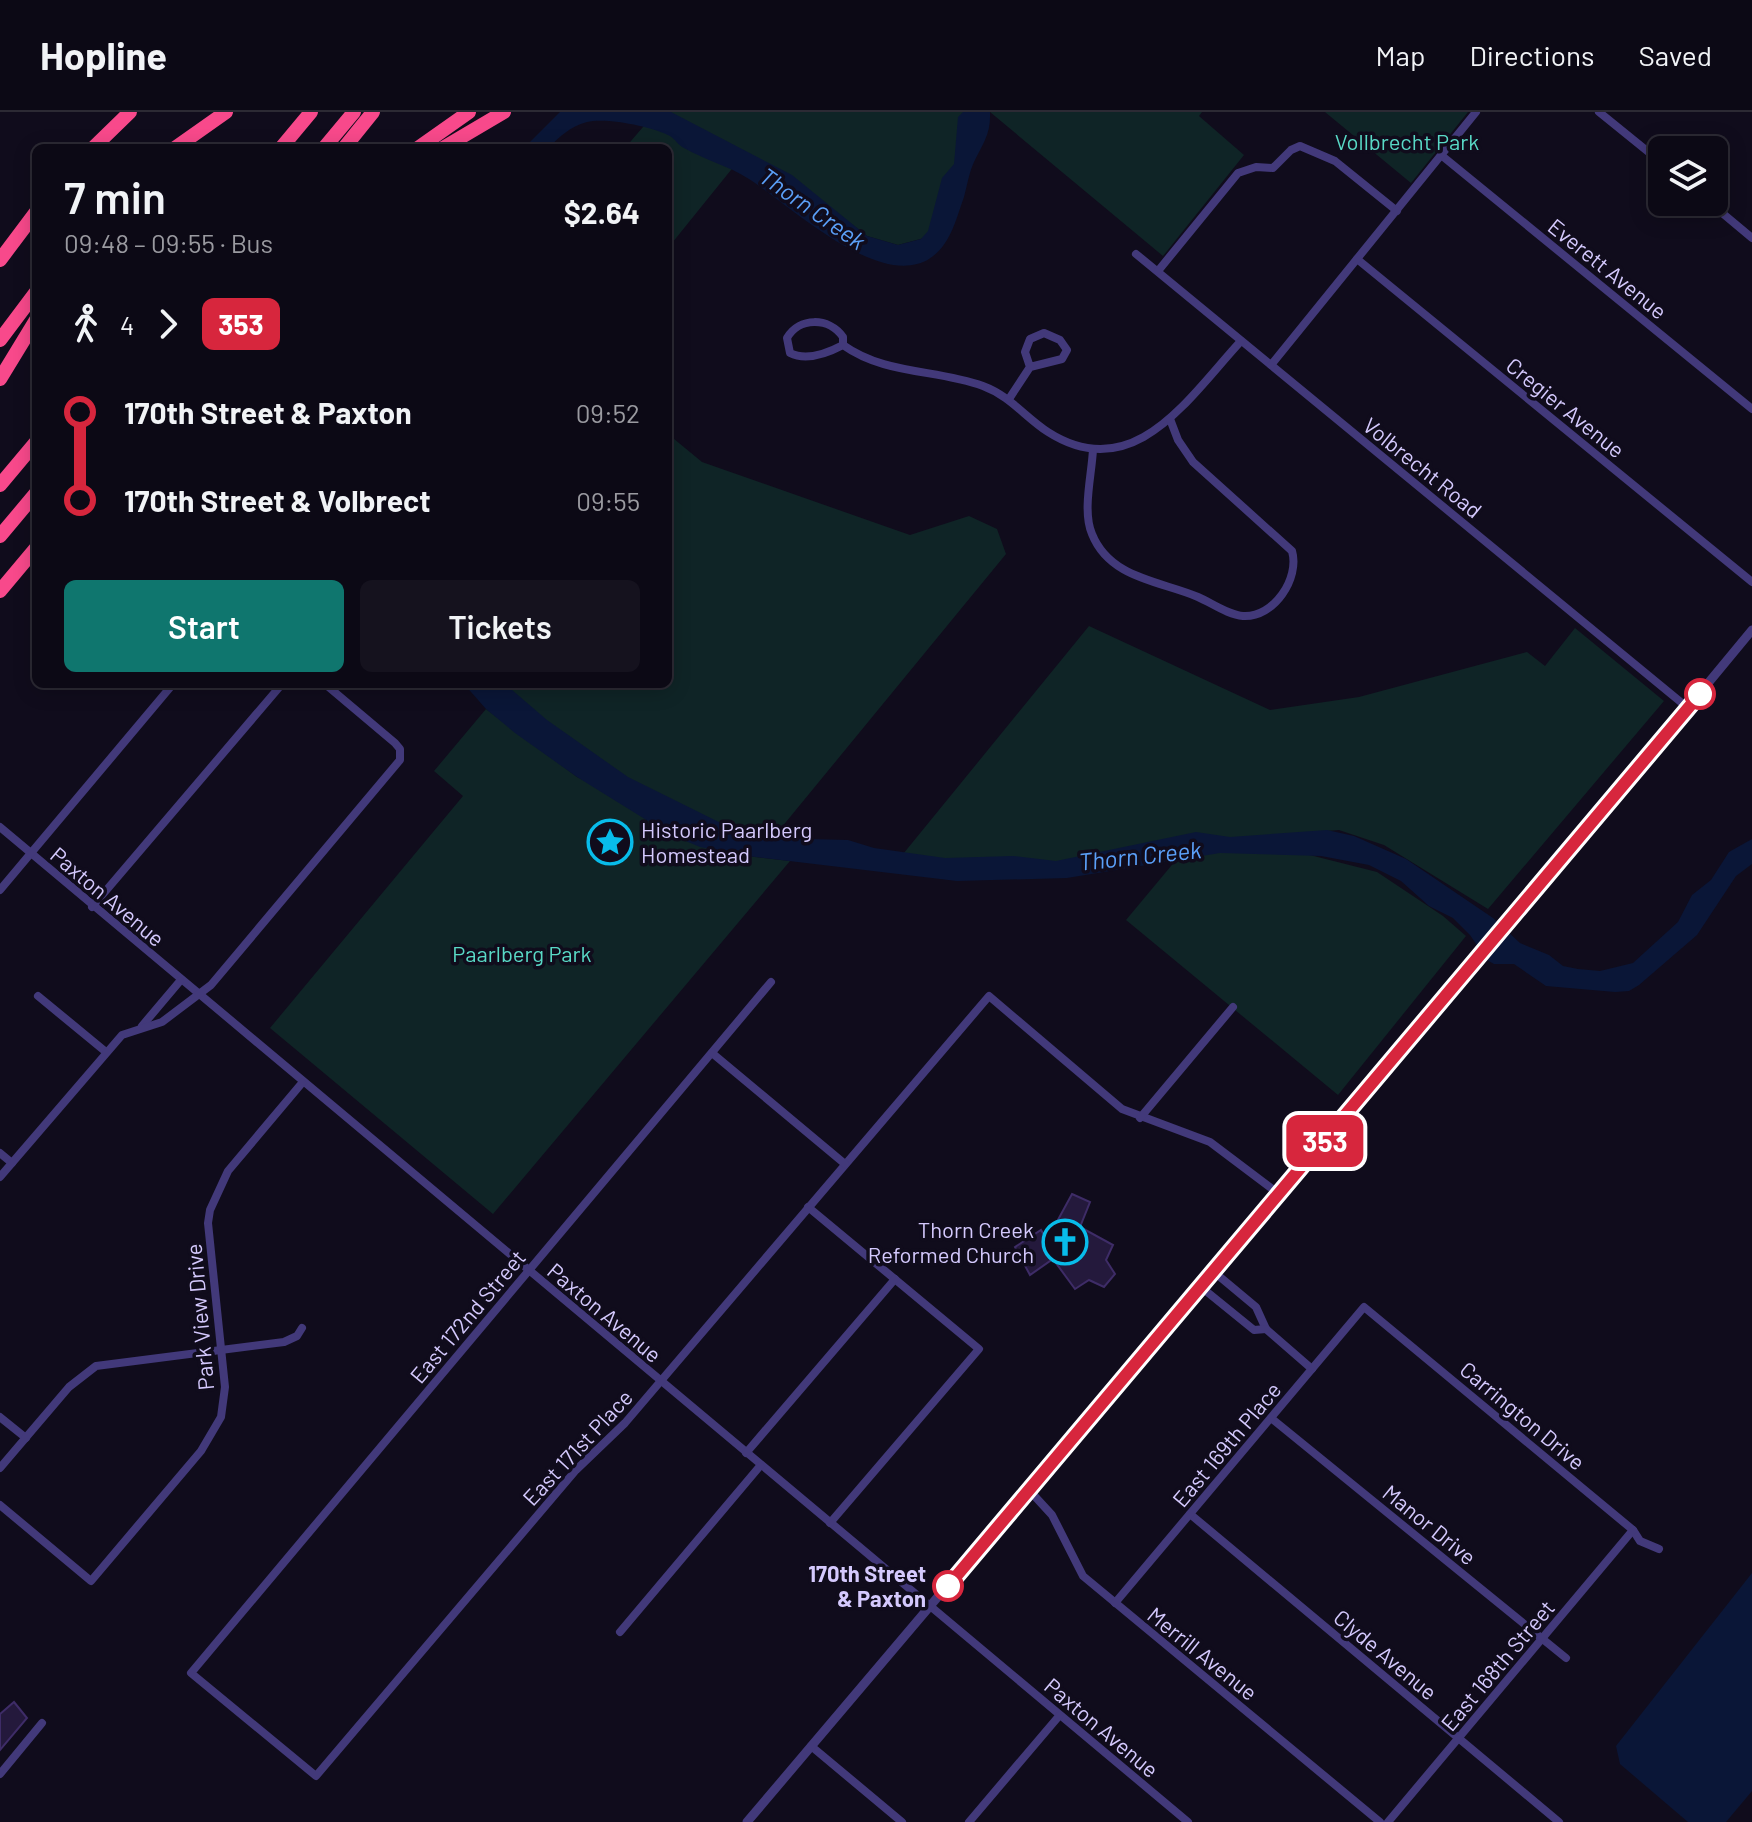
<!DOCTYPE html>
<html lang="en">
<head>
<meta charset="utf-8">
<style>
	body { margin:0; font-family:Barlow,sans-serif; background:#15121e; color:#f1f3f6; height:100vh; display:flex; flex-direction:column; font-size:30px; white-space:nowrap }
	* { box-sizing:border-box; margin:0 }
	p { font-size:26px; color:#9a9aa0 }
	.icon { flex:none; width:44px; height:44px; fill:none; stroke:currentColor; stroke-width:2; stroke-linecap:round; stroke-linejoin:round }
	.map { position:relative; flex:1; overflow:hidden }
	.panel { position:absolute; left:32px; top:32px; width:640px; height:544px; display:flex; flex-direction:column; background:#0c0915; border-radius:12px; box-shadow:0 4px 20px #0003,0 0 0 2px #2c2a34 }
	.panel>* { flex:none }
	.badge { padding:0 16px; border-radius:12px; font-size:28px; line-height:52px }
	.tools { position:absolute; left:1648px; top:24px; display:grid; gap:16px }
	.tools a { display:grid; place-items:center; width:80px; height:80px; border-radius:12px; background:#0c0915; box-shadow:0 4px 20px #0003,0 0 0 2px #2c2a34; font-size:40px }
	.map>.badge { position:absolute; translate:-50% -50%; box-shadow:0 0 0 4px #fff }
	.legs { display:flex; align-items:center; gap:12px; height:88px; padding:0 32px; font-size:26px }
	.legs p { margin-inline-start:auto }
	.summary { display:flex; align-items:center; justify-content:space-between; height:136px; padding:0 32px }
	h1 { font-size:44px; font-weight:600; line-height:60px }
	.button { display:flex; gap:16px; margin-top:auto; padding:16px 32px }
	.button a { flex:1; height:92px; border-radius:12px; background:#0f766e; color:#fff; font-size:32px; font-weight:600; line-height:92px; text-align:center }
	.button a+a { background:#15121e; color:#f1f3f6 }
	ul { padding:0 32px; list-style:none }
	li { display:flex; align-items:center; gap:28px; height:88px; font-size:30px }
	li i { display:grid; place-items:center; width:12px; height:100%; margin:0 10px; background:currentColor }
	li i::after { content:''; width:20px; height:20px; margin:-10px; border:6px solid; border-radius:50%; background:#0c0915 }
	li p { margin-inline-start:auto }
	li:first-child i { background:linear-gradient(#0000 50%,currentColor 0) }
	li:last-child i { background:linear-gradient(currentColor 50%,#0000 0) }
	header { display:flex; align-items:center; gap:48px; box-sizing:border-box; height:112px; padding:0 40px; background:#0c0915; border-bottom:2px solid #2c2a34 }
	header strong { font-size:38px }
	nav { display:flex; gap:44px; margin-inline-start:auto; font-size:28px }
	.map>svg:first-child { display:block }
	.green { fill:#0f2426 }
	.water { fill:#0a1637 }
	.building { fill:#24193c; stroke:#3e2c67; stroke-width:2 }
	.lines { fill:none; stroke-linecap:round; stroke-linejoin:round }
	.minor { stroke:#42397a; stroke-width:8 }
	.tertiary { stroke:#42397a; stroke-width:9 }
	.motorway { stroke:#f8498b; stroke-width:14 }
	.line-1-casing { stroke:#fff; stroke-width:18 }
	.line-1 { stroke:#d7263d; stroke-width:12 }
	.stop-1-dot { fill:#fff; stroke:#d7263d; stroke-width:4 }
	.labels { text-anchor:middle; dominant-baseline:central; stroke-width:7; stroke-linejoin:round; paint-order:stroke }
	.park-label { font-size:22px; fill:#59d9c6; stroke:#100c1c }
	.street-label { font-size:22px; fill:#d4c9fd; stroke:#100c1c }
	.poi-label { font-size:22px; fill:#d4c9fd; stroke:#100c1c; text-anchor:start }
	.stop-label { font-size:22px; font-weight:bold; fill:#d4c9fd; stroke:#100c1c; text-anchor:end }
	.water-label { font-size:24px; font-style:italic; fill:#5ba0f9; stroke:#100c1c }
</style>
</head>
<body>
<header>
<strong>Hopline</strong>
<nav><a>Map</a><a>Directions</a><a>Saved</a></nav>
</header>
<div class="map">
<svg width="1752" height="1710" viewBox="0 0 1752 1710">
	<rect width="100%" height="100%" fill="#100c1c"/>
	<g class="green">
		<polygon points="659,0 971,0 937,109 924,126 898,133 867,124 835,99"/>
		<polygon points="990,0 1202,0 1199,4 1244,43 1163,144"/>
		<polygon points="1325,0 1468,0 1411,71"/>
		<polygon points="649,8 739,48 668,136 668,36 625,36"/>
		<polygon points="668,322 702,350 910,423 969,404 997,417 1006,442 763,738 733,735 481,572 668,572"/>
		<polygon points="1089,514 1270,598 1359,585 1527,540 1545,554 1575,516 1664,589 1488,797 1384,733 1339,718 1205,729 1111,746 958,755 899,747"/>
		<polygon points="486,597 577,665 739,743 790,749 493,1102 270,916 463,684 434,659"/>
		<polygon points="1290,738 1377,760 1443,804 1466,824 1338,983 1126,808 1181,742"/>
	</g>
	<g class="water">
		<path d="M 560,0 L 671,0 L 792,63 L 867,124 L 898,133 L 921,127 L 928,119 L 942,66 L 954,52 L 958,5 L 963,0 L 990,0 C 991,22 983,31 974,50 C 969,61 967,74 964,85 C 956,107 951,133 929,147 C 878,178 790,93 749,67 C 729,54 705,48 684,36 C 678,33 675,27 670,24 C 654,15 606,5 587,10 C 569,15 561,24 548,36 L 524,36 Z"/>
		<polygon points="464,572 505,572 547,608 628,665 739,720 769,726 848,728 874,736 945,746 1013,744 1056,749 1196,720 1230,725 1327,718 1354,724 1406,747 1493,806 1520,831 1549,843 1563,854 1578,857 1600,859 1633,851 1678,810 1692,783 1711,768 1729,740 1752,727 1752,752 1736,764 1697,823 1639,873 1629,879 1615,880 1546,874 1514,852 1494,852 1487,848 1470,823 1453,806 1429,794 1401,769 1369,753 1321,744 1220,741 1067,766 957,769 739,743 700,735 669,722 577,665 515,621 486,597"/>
		<polygon points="1752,1461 1752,1679 1726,1710 1688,1710 1620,1652 1616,1634"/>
	</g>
	<g class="building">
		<polygon points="1072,1082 1090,1090 1080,1115 1113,1133 1106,1148 1115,1162 1104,1175 1089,1168 1075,1177 1053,1147 1030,1163 1015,1135 1041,1118 1047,1128"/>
		<polygon points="14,1590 27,1606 0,1638 0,1602"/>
	</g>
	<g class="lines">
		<g class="minor">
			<polyline points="1599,0 1662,51"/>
			<polyline points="1441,43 1752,297"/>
			<polyline points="1709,90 1752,126"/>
			<polyline points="1136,142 1688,596"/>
			<polyline points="1357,147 1752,470"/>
			<polyline points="1158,159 1238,61 1256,55 1273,56 1291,38 1300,34 1335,49 1397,99"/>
			<path d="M 843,233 C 828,241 806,249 790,241 L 787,226 C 799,205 829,205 843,225 L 843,233 C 885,263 936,257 983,274 C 1010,284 1025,305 1048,320 C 1134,375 1189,285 1241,229"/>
			<polyline points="1271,253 1476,0"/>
			<polyline points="1009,287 1030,255 1062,247 1067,238 1060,228 1044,221 1030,227 1025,240 1030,255"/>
			<path d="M 1093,337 C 1092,362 1082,399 1092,422 C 1110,467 1161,469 1198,485 C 1212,491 1228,503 1243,504 C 1274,506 1300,466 1292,439 L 1193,350 L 1178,328 L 1170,307"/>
			<polyline points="0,715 1188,1710"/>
			<polyline points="0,778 173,572"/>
			<polyline points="92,795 282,572"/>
			<polyline points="771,870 191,1561 316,1664 576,1358 625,1311 989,884 1122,997 1210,1030 1279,1082"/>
			<polyline points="38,884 106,940"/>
			<polyline points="142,914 180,869"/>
			<polyline points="712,941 845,1052"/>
			<polyline points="1140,1006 1233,895"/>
			<polyline points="0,1041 12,1051"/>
			<polyline points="0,1065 122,923 162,910 211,873 400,648 400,637 395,631 325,572"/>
			<polyline points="808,1095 979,1237 830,1411"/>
			<polyline points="1214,1160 1256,1195 1266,1217 1312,1257"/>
			<polyline points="1201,1175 1254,1218 1266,1217"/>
			<polyline points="0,1305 26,1326"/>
			<polyline points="1271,1306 1566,1546"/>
			<polyline points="746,1341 895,1167"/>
			<polyline points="0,1356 69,1275 96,1254 284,1230 297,1224 302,1216"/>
			<polyline points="1029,1378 1052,1403 1083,1464 1380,1710"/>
			<polyline points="0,1393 91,1469 201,1339 221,1305 225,1275 208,1111 210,1098 228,1059 302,971"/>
			<polyline points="1190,1402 1559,1710"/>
			<polyline points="1115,1491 1364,1195 1633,1418 1640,1429 1659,1437"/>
			<polyline points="620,1520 760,1354"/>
			<polyline points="811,1634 902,1710"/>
			<polyline points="0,1662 42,1611"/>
			<polyline points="969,1710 1059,1604"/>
			<polyline points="1388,1710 1633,1418"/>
		</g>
		<polyline class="tertiary" points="747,1710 1542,772 1752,518"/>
		<g class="motorway">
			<polyline points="93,36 130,0"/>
			<polyline points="175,36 226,0"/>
			<polyline points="281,36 311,0"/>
			<polyline points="324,36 354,0"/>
			<polyline points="344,36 373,0"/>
			<polyline points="418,36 469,0"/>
			<polyline points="443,36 504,0"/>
			<polyline points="0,148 36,100"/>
			<polyline points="0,228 36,180"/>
			<polyline points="0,267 36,208"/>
			<polyline points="0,373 36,330"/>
			<polyline points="0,424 36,381"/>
			<polyline points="0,479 36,436"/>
		</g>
	</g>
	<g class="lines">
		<g class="line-1-casing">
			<polyline id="line-1" points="948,1474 1700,582"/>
		</g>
		<use href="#line-1" class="line-1"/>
	</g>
	<defs>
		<g id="sight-ring" transform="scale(2.3)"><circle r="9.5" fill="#100c1c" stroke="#08bcea" stroke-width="1.5"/><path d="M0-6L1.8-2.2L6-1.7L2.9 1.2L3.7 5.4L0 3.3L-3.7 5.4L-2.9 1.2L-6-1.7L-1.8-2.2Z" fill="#08bcea"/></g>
		<g id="church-ring" transform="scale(2.3)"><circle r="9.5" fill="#100c1c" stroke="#08bcea" stroke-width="1.5"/><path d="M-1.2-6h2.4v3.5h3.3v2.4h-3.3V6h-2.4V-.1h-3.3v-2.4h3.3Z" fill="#08bcea"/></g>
	</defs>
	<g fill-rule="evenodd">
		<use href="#sight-ring" x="610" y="730"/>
		<use href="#church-ring" x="1065" y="1130"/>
	</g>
	<g class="stop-1-dot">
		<circle cx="1700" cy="582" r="14"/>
		<circle cx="948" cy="1474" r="14"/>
	</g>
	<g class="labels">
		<g class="park-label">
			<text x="1407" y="29">Vollbrecht Park</text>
			<text x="522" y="841">Paarlberg Park</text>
		</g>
		<g class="street-label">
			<text transform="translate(1608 156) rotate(39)">Everett Avenue</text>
			<text transform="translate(1566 295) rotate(39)">Cregier Avenue</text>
			<text transform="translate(1423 355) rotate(39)">Volbrecht Road</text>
			<text transform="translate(108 784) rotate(40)">Paxton Avenue</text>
			<text transform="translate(605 1200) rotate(40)">Paxton Avenue</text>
			<text transform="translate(467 1204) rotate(-50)">East 172nd Street</text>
			<text transform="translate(199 1205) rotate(-95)">Park View Drive</text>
			<text transform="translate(1523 1303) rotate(40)">Carrington Drive</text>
			<text transform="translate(1226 1332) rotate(-50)">East 169th Place</text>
			<text transform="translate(577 1335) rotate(-47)">East 171st Place</text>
			<text transform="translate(1430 1412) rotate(39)">Manor Drive</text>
			<text transform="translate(1203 1541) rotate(39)">Merrill Avenue</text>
			<text transform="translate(1386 1542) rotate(40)">Clyde Avenue</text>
			<text transform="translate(1497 1553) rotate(-50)">East 168th Street</text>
			<text transform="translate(1102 1615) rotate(40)">Paxton Avenue</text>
		</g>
		<g class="poi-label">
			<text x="641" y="717">Historic Paarlberg<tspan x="641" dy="25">Homestead</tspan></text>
			<text x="1034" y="1117" text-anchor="end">Thorn Creek<tspan x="1034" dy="25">Reformed Church</tspan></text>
		</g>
		<g class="stop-label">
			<text x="926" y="1461">170th Street<tspan x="926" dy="25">&amp; Paxton</tspan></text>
		</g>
		<g class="water-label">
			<text transform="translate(813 96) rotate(35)">Thorn Creek</text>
			<text transform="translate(1140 743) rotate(-6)">Thorn Creek</text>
		</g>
	</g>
</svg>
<div class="tools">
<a><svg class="icon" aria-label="layers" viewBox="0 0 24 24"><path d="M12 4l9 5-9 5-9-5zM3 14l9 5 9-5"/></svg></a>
</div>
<b class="badge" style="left:1325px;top:1029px;background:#d7263d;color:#fff">353</b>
<section class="panel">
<div class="summary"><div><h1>7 min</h1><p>09:48 – 09:55 · Bus</p></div><b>$2.64</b></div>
<div class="legs"><svg class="icon" aria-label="walk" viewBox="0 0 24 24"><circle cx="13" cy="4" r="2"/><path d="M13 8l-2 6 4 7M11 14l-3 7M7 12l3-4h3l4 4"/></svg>4<svg class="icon" aria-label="forward" viewBox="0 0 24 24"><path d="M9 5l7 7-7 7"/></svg><b class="badge" style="background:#d7263d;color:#fff">353</b></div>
<ul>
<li><i style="color:#d7263d"></i><b>170th Street &amp; Paxton</b><p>09:52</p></li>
<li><i style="color:#d7263d"></i><b>170th Street &amp; Volbrect</b><p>09:55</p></li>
</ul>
<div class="button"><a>Start</a><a>Tickets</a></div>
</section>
</div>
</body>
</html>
